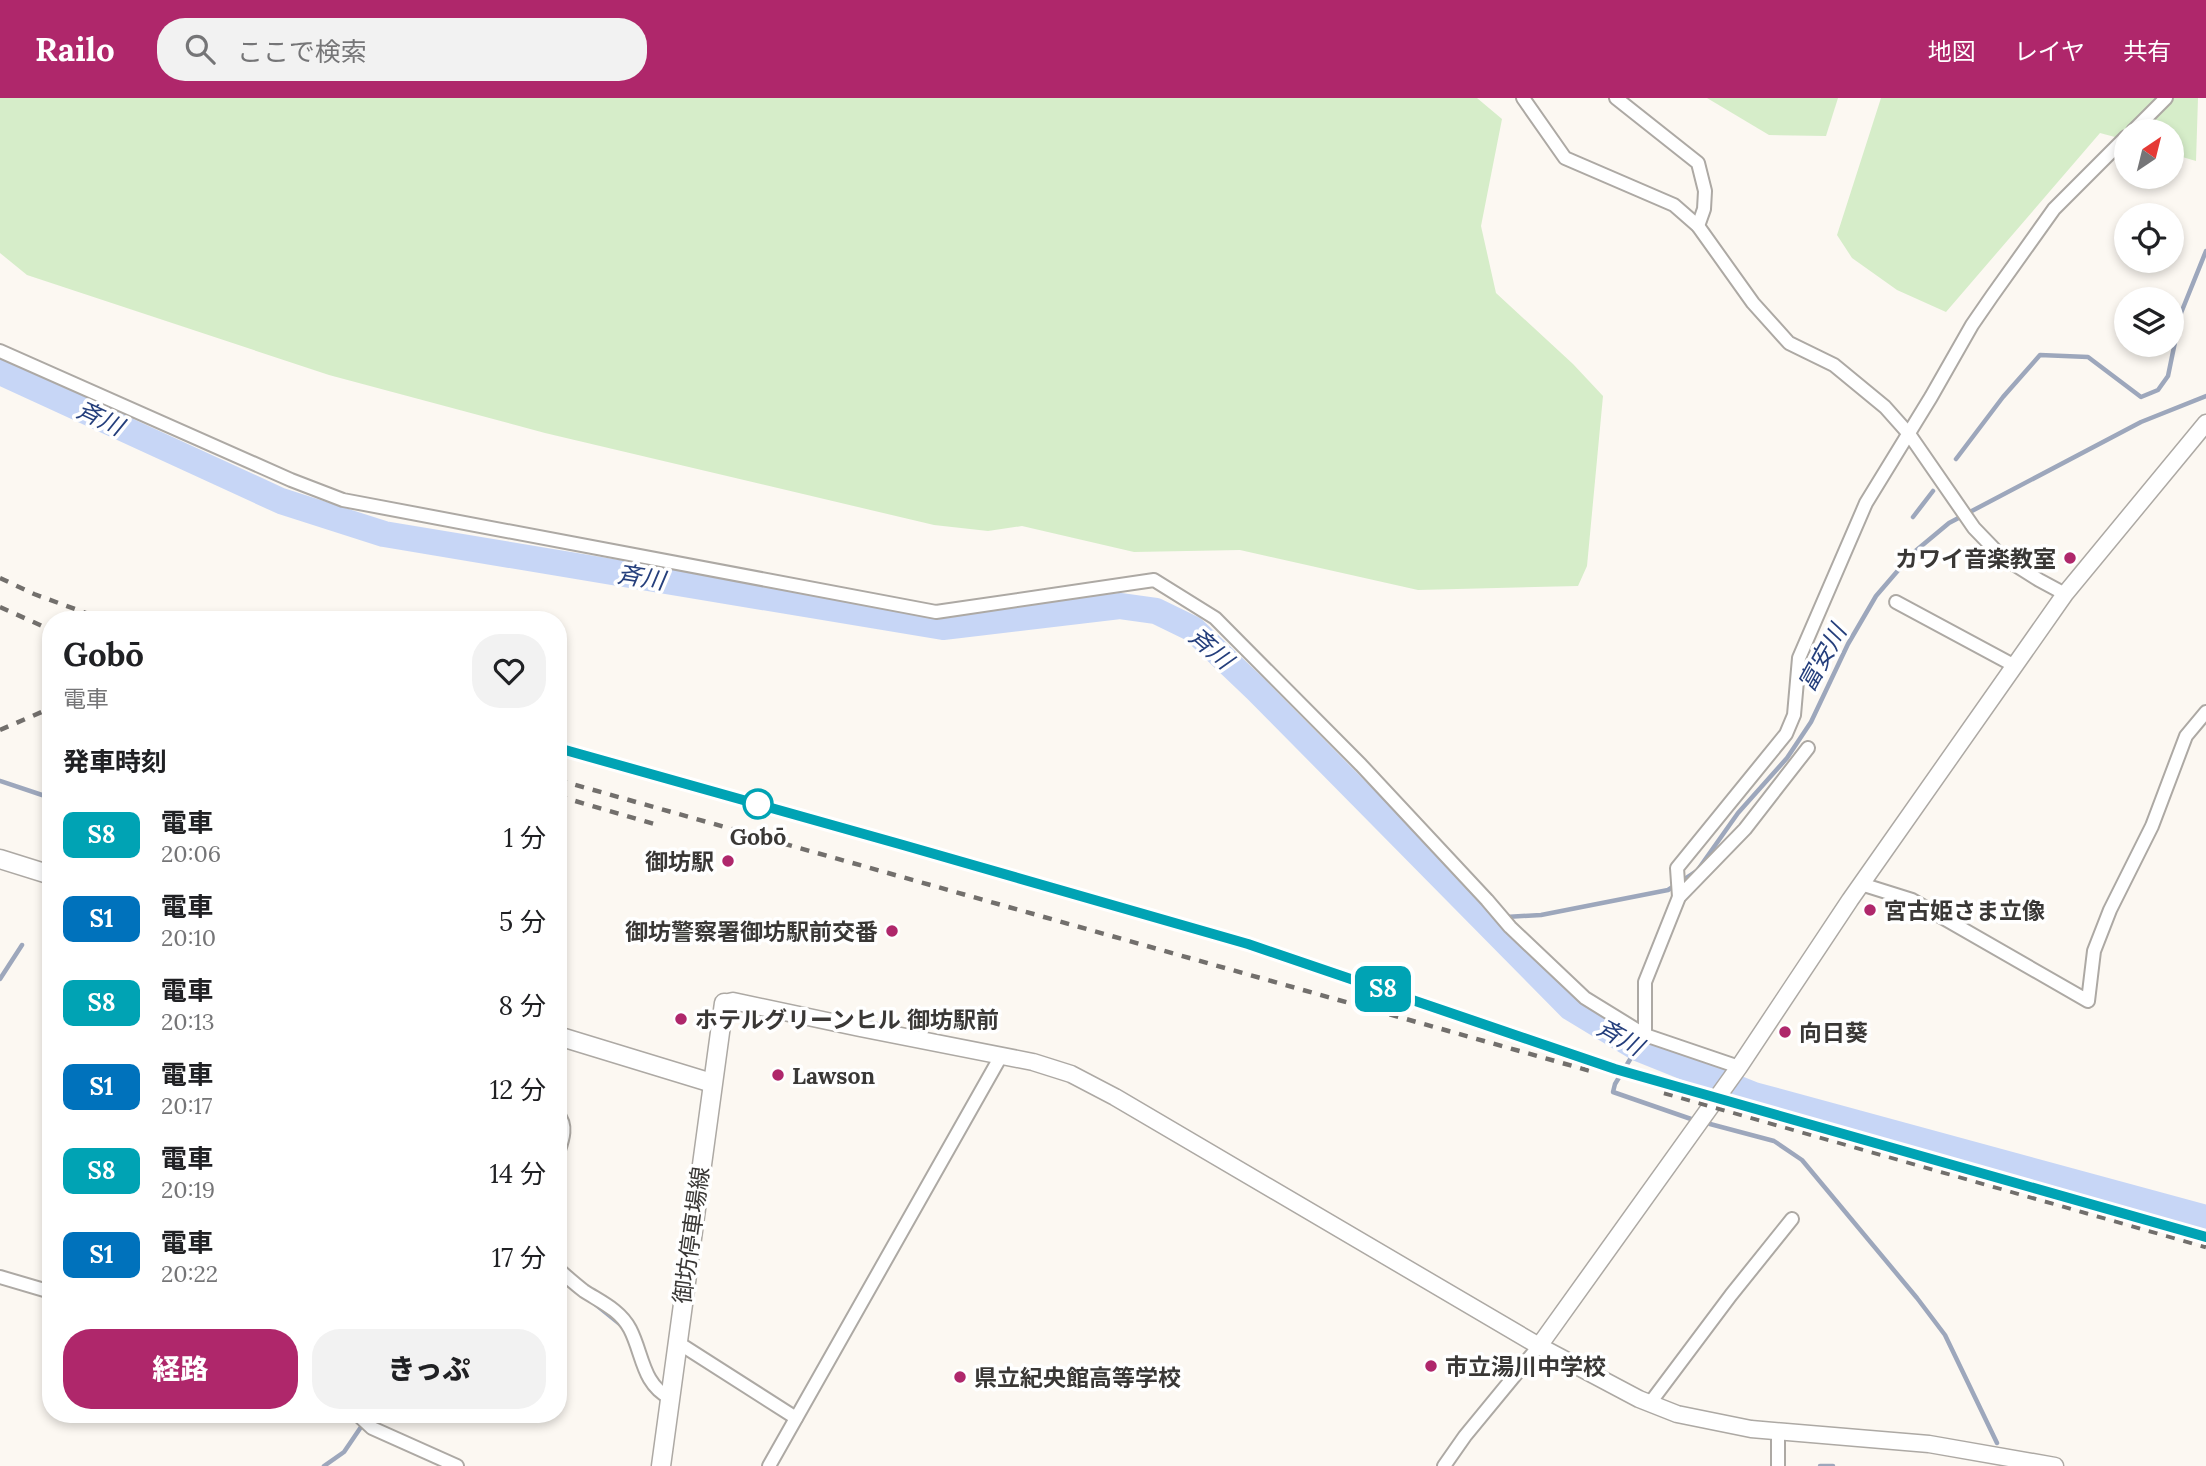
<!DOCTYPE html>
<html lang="ja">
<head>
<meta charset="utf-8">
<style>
	body { margin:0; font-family:Lora,"Noto Sans JP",serif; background:#f2f2f2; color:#202124; height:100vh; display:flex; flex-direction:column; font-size:26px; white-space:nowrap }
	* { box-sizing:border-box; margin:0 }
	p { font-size:23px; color:#757577 }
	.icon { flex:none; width:38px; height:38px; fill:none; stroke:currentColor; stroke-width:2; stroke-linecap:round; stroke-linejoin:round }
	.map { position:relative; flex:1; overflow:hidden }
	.drawer { position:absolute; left:42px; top:513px; width:525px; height:812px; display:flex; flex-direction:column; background:#fff; border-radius:28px; box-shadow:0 4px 10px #0003 }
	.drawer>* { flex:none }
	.badge { padding:0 14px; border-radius:10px; font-size:24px; line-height:46px }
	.needle { width:46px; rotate:35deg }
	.buttons { position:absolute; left:2114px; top:21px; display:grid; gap:14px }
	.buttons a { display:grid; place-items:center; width:70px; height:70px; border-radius:50%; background:#fff; box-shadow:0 4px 10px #0003; font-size:35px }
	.map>.badge { position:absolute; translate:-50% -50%; box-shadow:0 0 0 4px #fff }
	h2 { padding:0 21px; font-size:26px; line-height:63px }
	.round { display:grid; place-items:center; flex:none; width:74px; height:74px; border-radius:28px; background:#f2f2f2 }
	.overview { display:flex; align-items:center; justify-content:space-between; height:119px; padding:0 21px }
	h1 { font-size:33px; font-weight:800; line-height:52px }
	.button { display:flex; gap:14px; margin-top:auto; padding:14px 21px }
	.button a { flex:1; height:80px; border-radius:28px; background:#af276b; color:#fff; font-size:28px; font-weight:800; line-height:80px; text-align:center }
	.button a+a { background:#f2f2f2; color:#202124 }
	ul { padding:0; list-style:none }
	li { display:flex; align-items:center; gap:21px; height:84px; padding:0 21px }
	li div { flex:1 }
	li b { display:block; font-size:26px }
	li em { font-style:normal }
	li .badge { min-width:77px; font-weight:700; text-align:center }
	header { display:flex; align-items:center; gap:42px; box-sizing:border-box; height:98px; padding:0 35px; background:#af276b; color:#fff }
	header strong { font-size:33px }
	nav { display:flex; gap:38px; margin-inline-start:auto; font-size:24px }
	.search { width:490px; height:63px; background:#f2f2f2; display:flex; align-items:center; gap:18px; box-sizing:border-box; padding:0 24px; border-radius:28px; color:#757577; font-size:26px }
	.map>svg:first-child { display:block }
	.green { fill:#d6edc9 }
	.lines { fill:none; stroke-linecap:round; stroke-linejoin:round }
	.stream { stroke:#9da7bc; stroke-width:4.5 }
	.river { stroke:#c7d6f6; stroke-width:26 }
	.minor-casing { stroke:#ada9a4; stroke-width:16 }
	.tertiary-casing { stroke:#ada9a4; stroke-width:19 }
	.secondary-casing { stroke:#ada9a4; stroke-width:21 }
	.minor { stroke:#fff; stroke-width:12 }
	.tertiary { stroke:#fff; stroke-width:16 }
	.secondary { stroke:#fff; stroke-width:18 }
	.rail { stroke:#726f6c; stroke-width:4.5; stroke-dasharray:9 9; stroke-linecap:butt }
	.line-casing { stroke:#fff; stroke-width:16 }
	.line { stroke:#00a3b4; stroke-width:10 }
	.poi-dot { fill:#af276b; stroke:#fff; stroke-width:2.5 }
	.stop-dot { fill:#fff; stroke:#00a3b4; stroke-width:3.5 }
	.labels { text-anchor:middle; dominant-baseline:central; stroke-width:7; stroke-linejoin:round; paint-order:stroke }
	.poi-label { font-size:23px; font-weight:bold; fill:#3a3836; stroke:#fff; text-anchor:start }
	.stop-label { font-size:23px; font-weight:bold; fill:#3a3836; stroke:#fff }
	.street-label { font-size:23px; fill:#3a3836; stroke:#fff }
	.water-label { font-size:24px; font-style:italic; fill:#253f7c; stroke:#fff }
</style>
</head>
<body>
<header>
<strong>Railo</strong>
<div class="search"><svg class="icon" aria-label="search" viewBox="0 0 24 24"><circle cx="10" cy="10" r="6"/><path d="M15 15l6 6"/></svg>ここで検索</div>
<nav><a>地図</a><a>レイヤ</a><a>共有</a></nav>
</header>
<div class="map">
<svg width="2206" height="1368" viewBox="0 0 2206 1368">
	<rect width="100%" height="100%" fill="#fcf8f2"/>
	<g class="green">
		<polygon points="0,0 1477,0 1502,21 1481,128 1496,195 1573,266 1603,298 1587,468 1578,488 1418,492 1240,452 1134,454 1022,428 988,433 934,427 545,335 329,277 27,177 0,155"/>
		<polygon points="1707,0 1838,0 1826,38 1769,37"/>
		<polygon points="1881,0 2198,0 2196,63 2172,56 2172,33 2126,33 2126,42 2100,35 1946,214 1897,192 1852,160 1837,137"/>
	</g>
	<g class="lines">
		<g class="stream">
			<polyline points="1956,361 2003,299 2040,257 2088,259 2141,299 2158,292 2168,278 2181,215 2206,153"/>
			<polyline points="1913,419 1933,393"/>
			<polyline points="0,683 51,700"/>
			<polyline points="1506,819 1541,817 1668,792 1697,773 1738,715 1787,660 1811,624 1848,546 1876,498 1913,455 1949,425 2141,324 2206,298"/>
			<polyline points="1483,820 1497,819"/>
			<polyline points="45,848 51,849"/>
			<polyline points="0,881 22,847"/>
			<polyline points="1637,950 1615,986 1613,994 1691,1021"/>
			<polyline points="1710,1026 1774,1043 1802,1062 1917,1200 1945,1237 1997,1345"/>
			<polyline points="595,1206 621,1227"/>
			<polyline points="324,1368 344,1354 361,1329"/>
			<polyline points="1820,1368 1833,1368"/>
		</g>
		<polyline class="river" points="0,274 281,403 384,436 943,529 1120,508 1156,513 1193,531 1257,592 1571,910 1637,950 1754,997 2206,1120"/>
		<g class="minor-casing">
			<g id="minor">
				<polyline points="1523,0 1565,60 1674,107 1698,128 1753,205 1789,245 1834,267 1885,309 1909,336 1974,430 2001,458 2039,482 2065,496"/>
				<polyline points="1616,0 1698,65 1705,93 1704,111 1698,128"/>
				<polyline points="2133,33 2166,0"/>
				<polyline points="0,253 291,382 343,402 936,514 1154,482 1215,520 1361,667 1487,802 1510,829 1585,900 1645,937 1739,969"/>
				<polyline points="1896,504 2015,568"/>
				<polyline points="1861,786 1912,802 2088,903 2094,853 2110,812 2152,728 2186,638 2206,614"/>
				<polyline points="1679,799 1677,770 1786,636 1794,617 1799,560 1866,405 1931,299 1972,227 1992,198 2054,111 2126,39"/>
				<polyline points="1645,937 1645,884 1679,799 1745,731 1808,650"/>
				<path d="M 558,1017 C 568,1028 562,1043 558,1055"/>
				<path d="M 558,1171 C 567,1179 575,1186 584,1193 C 601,1204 620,1212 630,1231 C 643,1256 642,1286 670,1300"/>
				<polyline points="0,1179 51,1194"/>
				<polyline points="677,1244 796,1320"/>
				<polyline points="1650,1305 1731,1197 1792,1121"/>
				<polyline points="357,1316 372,1330 457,1368"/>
				<polyline points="1778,1333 1778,1368"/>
				<polyline points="769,1368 1001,958"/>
				<polyline points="1444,1368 1465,1338 1539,1248"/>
			</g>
		</g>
		<g class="tertiary-casing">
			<g id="tertiary">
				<polyline points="724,905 733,903 860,930 1033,964 1071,976 1115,999 1539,1248 1639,1301 1677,1316 1751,1331 1929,1346 2055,1368"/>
				<polyline points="1539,1248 1739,969 1850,802 2065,496 2206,325"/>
			</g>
		</g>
		<g class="secondary-casing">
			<g id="secondary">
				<polyline points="0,761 51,777"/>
				<polyline points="558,938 712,985"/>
				<polyline points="661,1368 724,905"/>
			</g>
		</g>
		<use href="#minor" class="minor"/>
		<use href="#tertiary" class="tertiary"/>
		<use href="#secondary" class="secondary"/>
		<g class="rail">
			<polyline points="0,480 34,496 105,522"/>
			<polyline points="0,509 51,532"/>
			<polyline points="0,632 51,610"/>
			<polyline points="558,650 903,747 1248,846 1615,971 2206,1139"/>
			<polyline points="558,682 1594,974"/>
			<polyline points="558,698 661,728"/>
			<polyline points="1664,995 2206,1149"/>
		</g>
	</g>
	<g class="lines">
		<g class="line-casing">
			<polyline id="line" points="558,650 903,747 1248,846 1615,971 2206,1139"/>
		</g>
		<use href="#line" class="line"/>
	</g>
	<g class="poi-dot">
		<circle cx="2070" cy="460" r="7"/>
		<circle cx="728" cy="763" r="7"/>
		<circle cx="1870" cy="812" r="7"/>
		<circle cx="892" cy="833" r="7"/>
		<circle cx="681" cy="921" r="7"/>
		<circle cx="1785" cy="934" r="7"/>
		<circle cx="778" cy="977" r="7"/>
		<circle cx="1431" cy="1268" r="7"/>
		<circle cx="960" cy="1279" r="7"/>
	</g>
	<circle class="stop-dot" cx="758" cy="706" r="14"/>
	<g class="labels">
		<g class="poi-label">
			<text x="2056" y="460" text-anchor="end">カワイ音楽教室</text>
			<text x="714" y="763" text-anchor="end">御坊駅</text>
			<text x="1884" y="812">宮古姫さま立像</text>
			<text x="878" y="833" text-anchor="end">御坊警察署御坊駅前交番</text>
			<text x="695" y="921">ホテルグリーンヒル 御坊駅前</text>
			<text x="1799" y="934">向日葵</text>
			<text x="792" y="977">Lawson</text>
			<text x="1445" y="1268">市立湯川中学校</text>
			<text x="974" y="1279">県立紀央館高等学校</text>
		</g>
		<g class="stop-label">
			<text x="758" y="738">Gobō</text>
		</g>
		<g class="street-label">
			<text transform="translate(691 1137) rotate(-82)">御坊停車場線</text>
		</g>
		<g class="water-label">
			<text transform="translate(100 320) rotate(25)">斉川</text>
			<text transform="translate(641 479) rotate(9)">斉川</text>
			<text transform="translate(1211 550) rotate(41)">斉川</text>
			<text transform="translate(1822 560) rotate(-61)">富安川</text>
			<text transform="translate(1620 939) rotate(29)">斉川</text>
		</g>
	</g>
</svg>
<div class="buttons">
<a><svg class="needle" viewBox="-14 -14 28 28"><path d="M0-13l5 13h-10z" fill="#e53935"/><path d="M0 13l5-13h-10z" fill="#757577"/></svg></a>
<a><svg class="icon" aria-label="locate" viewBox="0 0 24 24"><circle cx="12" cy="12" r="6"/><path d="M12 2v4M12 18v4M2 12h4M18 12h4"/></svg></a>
<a><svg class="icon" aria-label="layers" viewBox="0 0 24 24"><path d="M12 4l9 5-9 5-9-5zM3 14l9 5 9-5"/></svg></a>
</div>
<b class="badge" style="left:1383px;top:891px;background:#00a3b4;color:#fff">S8</b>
<section class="drawer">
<div class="overview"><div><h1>Gobō</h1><p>電車</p></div><a class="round"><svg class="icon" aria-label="heart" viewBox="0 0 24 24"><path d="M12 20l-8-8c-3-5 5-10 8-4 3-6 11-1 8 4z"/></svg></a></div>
<h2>発車時刻</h2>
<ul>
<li><span class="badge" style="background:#00a3b4;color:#fff">S8</span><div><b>電車</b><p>20:06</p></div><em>1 分</em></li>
<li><span class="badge" style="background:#0072bc;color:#fff">S1</span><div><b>電車</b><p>20:10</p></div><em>5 分</em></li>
<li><span class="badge" style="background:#00a3b4;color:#fff">S8</span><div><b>電車</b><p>20:13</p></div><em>8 分</em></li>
<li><span class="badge" style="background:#0072bc;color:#fff">S1</span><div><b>電車</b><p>20:17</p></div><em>12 分</em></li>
<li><span class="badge" style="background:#00a3b4;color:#fff">S8</span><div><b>電車</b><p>20:19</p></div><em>14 分</em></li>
<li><span class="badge" style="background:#0072bc;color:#fff">S1</span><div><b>電車</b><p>20:22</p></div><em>17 分</em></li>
</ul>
<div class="button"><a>経路</a><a>きっぷ</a></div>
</section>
</div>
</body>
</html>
